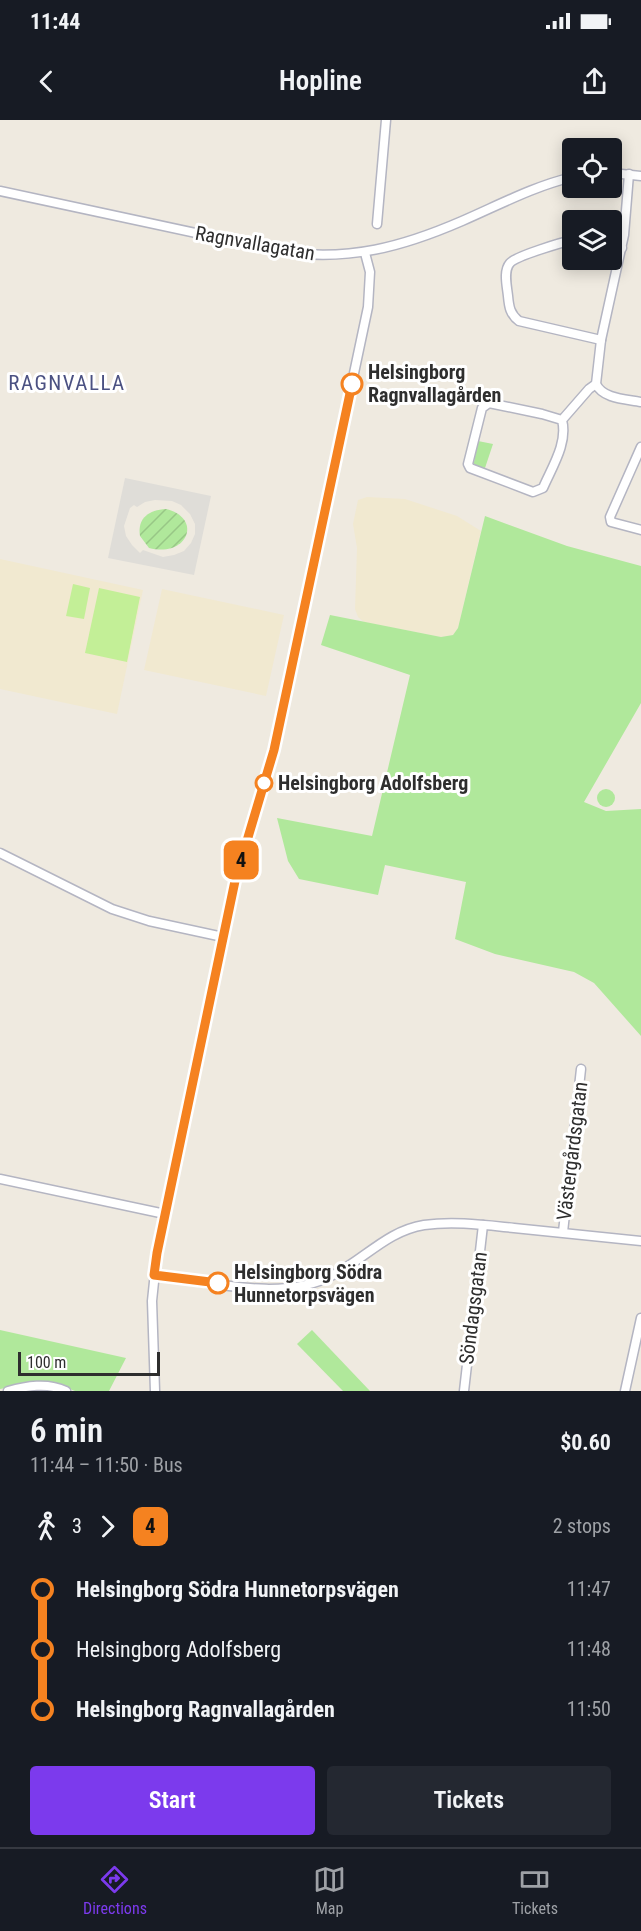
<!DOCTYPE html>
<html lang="en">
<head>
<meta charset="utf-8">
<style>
	body { margin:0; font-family:"Roboto Condensed",sans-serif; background:#242831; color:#f1f3f6; height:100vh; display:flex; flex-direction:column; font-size:22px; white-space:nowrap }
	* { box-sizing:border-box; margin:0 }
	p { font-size:20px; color:#9ea1a6 }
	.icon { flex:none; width:33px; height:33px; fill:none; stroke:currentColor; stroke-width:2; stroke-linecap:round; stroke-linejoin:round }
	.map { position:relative; height:1271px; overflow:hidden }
	.panel { display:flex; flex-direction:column; background:#171b24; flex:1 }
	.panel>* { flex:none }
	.badge { padding:0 12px; border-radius:9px; font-size:21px; line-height:39px }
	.buttons { position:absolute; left:562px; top:18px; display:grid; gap:12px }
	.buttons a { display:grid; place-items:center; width:60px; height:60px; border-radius:6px; background:#171b24; box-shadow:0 3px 15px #0003; font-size:30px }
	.scale { position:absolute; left:18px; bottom:15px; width:142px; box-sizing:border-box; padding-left:6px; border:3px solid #2e2e2e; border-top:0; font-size:16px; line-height:21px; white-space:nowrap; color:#2e2e2e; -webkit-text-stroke:4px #fff; paint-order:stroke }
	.map>.badge { position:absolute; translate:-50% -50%; box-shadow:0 0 0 3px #fff }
	.legs { display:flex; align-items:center; gap:9px; height:66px; padding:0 30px; font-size:20px }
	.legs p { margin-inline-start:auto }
	.summary { display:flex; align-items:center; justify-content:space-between; height:102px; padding:0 30px }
	h1 { font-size:33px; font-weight:600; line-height:45px }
	.action { display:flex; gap:12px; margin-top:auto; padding:12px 30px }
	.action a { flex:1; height:69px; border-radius:6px; background:#7c3aed; color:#fff; font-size:24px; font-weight:600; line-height:69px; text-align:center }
	.action a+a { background:#242831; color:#f1f3f6 }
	ul { padding:0 30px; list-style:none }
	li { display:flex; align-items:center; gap:21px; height:60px; font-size:22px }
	li i { display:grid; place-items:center; width:9px; height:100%; margin:0 8px; background:currentColor }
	li i::after { content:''; width:15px; height:15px; margin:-8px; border:4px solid; border-radius:50%; background:#171b24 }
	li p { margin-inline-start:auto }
	li:first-child i { background:linear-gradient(#0000 50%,currentColor 0) }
	li:last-child i { background:linear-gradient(currentColor 50%,#0000 0) }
	.status { display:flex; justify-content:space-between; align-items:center; height:42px; padding:0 30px; background:#171b24; direction:ltr }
	.status svg { height:16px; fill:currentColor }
	header { display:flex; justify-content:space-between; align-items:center; height:78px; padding:0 30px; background:#171b24; font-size:27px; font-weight:600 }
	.dock { display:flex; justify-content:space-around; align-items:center; height:84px; border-top:2px solid #363941; background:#171b24; font-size:16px; color:#9ea1a6 }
	.dock a { display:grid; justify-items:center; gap:3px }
	.dock .current { color:#7c3aed }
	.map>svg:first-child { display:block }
	.education { fill:#f1e9d0 }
	.park { fill:#b0e89b }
	.garden { fill:url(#garden-furrows) }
	.pitch { fill:#c3ef97 }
	.plaza { fill:#dfddd8; fill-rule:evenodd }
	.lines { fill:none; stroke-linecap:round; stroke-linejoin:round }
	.minor-casing { stroke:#b4b5c2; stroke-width:11 }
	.minor { stroke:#fff; stroke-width:8 }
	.line-1-casing { stroke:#fff; stroke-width:14 }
	.line-1 { stroke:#f58220; stroke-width:9 }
	.stop-1-dot { fill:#fff; stroke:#f58220; stroke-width:3 }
	.labels { text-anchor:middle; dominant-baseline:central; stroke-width:6; stroke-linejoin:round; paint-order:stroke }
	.street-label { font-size:20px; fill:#2e2e2e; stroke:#fff }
	.stop-label { font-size:20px; font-weight:bold; fill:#2e2e2e; stroke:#fff; text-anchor:start }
	.neighbourhood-label { font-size:21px; letter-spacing:1.5px; fill:#4b5182; stroke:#fff }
</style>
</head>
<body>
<div class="status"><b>11:44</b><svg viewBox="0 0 49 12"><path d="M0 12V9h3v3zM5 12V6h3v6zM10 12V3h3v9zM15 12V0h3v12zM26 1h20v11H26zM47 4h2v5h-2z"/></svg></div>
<header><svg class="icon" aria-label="back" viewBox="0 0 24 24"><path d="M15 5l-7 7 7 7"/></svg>Hopline<svg class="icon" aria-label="share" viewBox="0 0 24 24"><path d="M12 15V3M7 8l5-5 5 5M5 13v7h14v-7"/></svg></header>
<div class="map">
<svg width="641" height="1271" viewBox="0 0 641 1271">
	<defs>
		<pattern id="garden-furrows" width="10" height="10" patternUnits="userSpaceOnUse" patternTransform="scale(1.5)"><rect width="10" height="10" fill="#b0e89b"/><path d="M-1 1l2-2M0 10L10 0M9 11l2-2" fill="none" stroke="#98c786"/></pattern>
	</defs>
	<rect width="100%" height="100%" fill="#efeae0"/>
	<g class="education">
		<polygon points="367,377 405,379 457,396 481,411 458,508 453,515 441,517 364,502 358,497 355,489 357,428 353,404 358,380"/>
		<polygon points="0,439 143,470 117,594 0,569"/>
		<polygon points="162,469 284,495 266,576 144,550"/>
	</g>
	<g class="park">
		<polygon points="478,321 493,324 485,348 474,345 474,342"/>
		<polygon points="485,396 567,426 641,446 641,583 584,682 606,691 641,689 641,916 594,863 574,852 495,834 455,819 466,762 385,745 378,775 299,759 288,741 277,698 372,716 410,555 321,525 330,495 441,517 453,515 458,508"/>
		<circle cx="606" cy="678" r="9"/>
		<polygon points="0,1210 126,1238 109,1271 75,1271 57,1264 32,1263 0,1269"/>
		<polygon points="312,1210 370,1271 343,1271 297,1224"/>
	</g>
	<path class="garden" d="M 166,389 C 203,398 188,438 149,428 L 140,416 C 137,398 149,390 166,389 Z"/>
	<g class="pitch">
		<polygon points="73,464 90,468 84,499 66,496"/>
		<polygon points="99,468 140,477 127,542 85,533"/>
	</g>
	<path class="plaza" d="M 125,358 L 211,376 L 194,455 L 108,438 ZM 155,380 L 172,381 L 181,385 L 190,394 L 195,404 L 195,414 L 191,423 L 184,431 L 174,435 L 163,437 L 143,430 L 140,433 L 132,425 L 126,416 L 124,406 L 130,388 L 134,385 L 137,387 L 145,382 Z"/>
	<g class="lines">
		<g class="minor-casing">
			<g id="minor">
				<polyline points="612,53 641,56"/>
				<path d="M 629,54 L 624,115 L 601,220 L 596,264 C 603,279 626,279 641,282"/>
				<path d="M 0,71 L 284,132 C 350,141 402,127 462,101 C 499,85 534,66 573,57"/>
				<polyline points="377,104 386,0"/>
				<path d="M 573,120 C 563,122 516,136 510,143 C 503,151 507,166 508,176 C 509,187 510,194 519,201 L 601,220"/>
				<polyline points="612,126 622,128"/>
				<path d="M 562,300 C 568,323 552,347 543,368 L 533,372 L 470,348 L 468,344 L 482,288 L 489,283 L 542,294 L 562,300 L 589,269 L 596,264"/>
				<polyline points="641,327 610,397 611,402 641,410"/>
				<polyline points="0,733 112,789 149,801 223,817"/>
				<polyline points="0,1059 165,1094"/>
				<polyline points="563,1112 581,949"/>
				<path d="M 154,1155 C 210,1161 281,1183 333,1155 C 365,1139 387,1111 424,1105 C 454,1101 484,1105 514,1108 C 557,1112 599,1117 641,1121"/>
				<path d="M 8,1271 C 26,1266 47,1262 66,1271"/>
				<polyline points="155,1271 152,1181 157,1133 235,761 274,631 368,187 370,152 365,133"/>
				<polyline points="464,1271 483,1105"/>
				<polyline points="625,1271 641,1198"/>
			</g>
		</g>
		<use href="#minor" class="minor"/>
	</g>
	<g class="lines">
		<g class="line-1-casing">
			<polyline id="line-1" points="218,1163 154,1155 157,1133 235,761 274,630 352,264"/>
		</g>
		<use href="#line-1" class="line-1"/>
	</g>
	<g class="stop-1-dot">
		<circle cx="352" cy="264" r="10"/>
		<circle cx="264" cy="663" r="8"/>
		<circle cx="218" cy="1163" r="10"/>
	</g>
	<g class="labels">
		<g class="street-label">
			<text transform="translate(255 123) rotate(10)">Ragnvallagatan</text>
			<text transform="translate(572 1031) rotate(-83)">Västergårdsgatan</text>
			<text transform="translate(473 1188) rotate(-83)">Söndagsgatan</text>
		</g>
		<g class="stop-label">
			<text x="368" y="252">Helsingborg<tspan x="368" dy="23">Ragnvallagården</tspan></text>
			<text x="278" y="663">Helsingborg Adolfsberg</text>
			<text x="234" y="1152">Helsingborg Södra<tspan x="234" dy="23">Hunnetorpsvägen</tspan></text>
		</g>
		<g class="neighbourhood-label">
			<text x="67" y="263">RAGNVALLA</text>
		</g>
	</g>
</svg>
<div class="buttons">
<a><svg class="icon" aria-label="locate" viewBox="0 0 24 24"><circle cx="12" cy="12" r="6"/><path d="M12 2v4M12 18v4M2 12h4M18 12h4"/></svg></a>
<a><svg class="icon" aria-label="layers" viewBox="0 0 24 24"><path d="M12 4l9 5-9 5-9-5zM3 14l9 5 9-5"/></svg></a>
</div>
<div class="scale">100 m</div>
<b class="badge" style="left:241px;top:740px;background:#f58220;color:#111">4</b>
</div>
<section class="panel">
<div class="summary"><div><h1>6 min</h1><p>11:44 – 11:50 · Bus</p></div><b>$0.60</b></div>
<div class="legs"><svg class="icon" aria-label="walk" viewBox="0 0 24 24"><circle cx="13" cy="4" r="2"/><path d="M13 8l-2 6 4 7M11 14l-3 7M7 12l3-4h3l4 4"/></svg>3<svg class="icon" aria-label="forward" viewBox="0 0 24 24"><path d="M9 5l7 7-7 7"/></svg><b class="badge" style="background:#f58220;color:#111">4</b><p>2 stops</p></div>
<ul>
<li><i style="color:#f58220"></i><b>Helsingborg Södra Hunnetorpsvägen</b><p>11:47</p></li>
<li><i style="color:#f58220"></i><span>Helsingborg Adolfsberg</span><p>11:48</p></li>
<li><i style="color:#f58220"></i><b>Helsingborg Ragnvallagården</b><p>11:50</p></li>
</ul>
<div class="action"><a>Start</a><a>Tickets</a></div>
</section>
<nav class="dock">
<a class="current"><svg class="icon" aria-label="directions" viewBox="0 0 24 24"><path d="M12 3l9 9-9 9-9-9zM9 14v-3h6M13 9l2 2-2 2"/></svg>Directions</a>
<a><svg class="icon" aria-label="map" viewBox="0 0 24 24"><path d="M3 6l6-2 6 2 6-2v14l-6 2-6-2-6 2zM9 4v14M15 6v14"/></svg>Map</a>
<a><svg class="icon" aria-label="tickets" viewBox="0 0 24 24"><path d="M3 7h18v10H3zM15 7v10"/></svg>Tickets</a>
</nav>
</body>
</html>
